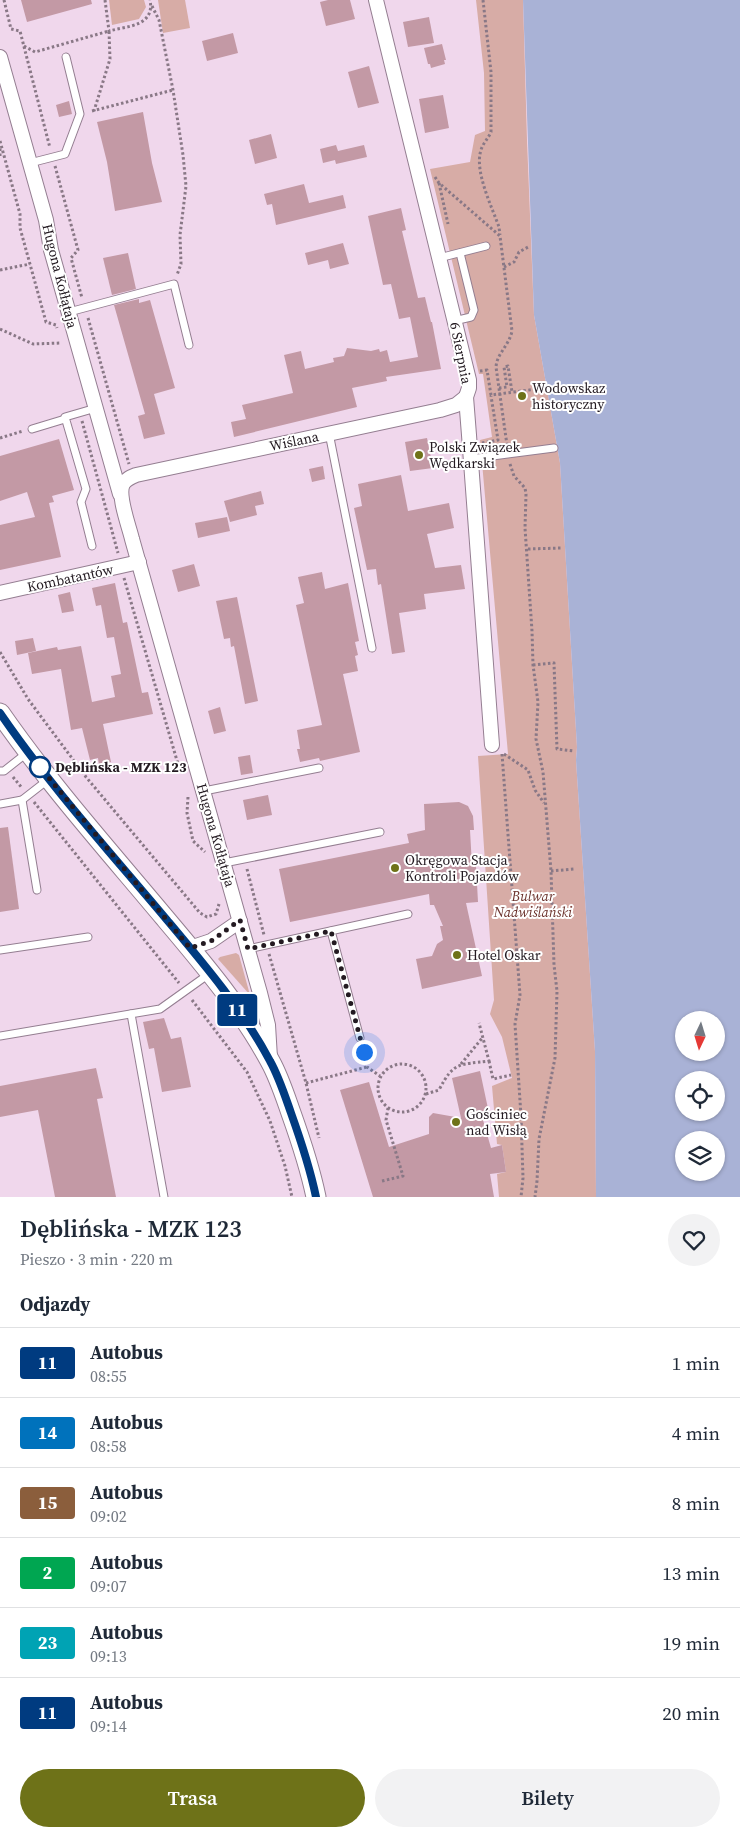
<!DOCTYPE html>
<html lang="pl">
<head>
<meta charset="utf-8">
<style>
	body { margin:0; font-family:"Source Serif 4",serif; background:#f2f2f3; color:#1f2937; height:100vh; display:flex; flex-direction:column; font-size:19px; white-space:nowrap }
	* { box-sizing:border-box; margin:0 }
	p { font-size:16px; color:#747a83 }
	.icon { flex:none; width:28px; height:28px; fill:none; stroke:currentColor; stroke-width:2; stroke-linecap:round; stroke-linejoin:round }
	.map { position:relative; height:1197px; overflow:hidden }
	.drawer { display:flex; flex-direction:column; background:#fff; flex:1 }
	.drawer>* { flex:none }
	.badge { padding:0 10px; border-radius:4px; font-size:18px; line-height:32px }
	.needle { width:32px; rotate:184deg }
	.fabs { position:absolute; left:675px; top:1011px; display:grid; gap:10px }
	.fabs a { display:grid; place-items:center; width:50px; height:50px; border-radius:50%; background:#fff; box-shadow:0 1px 4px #0004; font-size:25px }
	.you { position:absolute; width:25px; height:25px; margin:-12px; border:4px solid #fff; border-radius:50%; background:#1a73e8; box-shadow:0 0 0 8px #1a73e833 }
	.map>.badge { position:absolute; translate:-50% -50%; box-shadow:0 0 0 2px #fff }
	h2 { padding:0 20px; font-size:19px; line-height:45px }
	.round { display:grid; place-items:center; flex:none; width:52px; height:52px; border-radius:26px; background:#f2f2f3 }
	.headline { display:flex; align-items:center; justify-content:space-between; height:85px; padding:0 20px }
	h1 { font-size:24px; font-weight:600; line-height:38px }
	.primary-button { display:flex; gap:10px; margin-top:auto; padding:10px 20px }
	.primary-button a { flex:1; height:58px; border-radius:30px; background:#6e7218; color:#fff; font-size:20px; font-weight:600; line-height:58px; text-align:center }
	.primary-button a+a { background:#f2f2f3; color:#1f2937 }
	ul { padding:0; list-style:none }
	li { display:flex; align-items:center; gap:15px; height:70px; padding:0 20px; border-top:1px solid #e0e1e3 }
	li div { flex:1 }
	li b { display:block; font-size:19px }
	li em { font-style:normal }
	li .badge { min-width:55px; font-weight:700; text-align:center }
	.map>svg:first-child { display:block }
	.green { fill:#d7aca6 }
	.water { fill:#a9b2d6; fill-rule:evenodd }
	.building { fill:#c399a5 }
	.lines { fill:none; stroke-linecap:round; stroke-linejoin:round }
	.lane-casing { stroke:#947e91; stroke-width:9 }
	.street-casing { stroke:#947e91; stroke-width:16 }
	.secondary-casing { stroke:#947e91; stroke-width:21 }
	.path { stroke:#897886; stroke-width:3; stroke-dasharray:2.5 2.5; stroke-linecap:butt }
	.lane { stroke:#fff; stroke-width:7 }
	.street { stroke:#fff; stroke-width:14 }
	.secondary { stroke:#fff; stroke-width:19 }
	.line-casing { stroke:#fff; stroke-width:11 }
	.line { stroke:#003b80; stroke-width:8 }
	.walk { stroke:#231a21; stroke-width:5; stroke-dasharray:0 9 }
	.poi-dot { fill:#6e7218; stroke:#fff; stroke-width:2 }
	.stop-dot { fill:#fff; stroke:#003b80; stroke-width:2.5 }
	.labels { text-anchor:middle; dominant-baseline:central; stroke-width:4; stroke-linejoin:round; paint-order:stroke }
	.street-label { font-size:14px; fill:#231a21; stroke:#fff }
	.poi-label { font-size:14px; fill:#231a21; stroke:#fff; text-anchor:start }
	.stop-label { font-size:14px; font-weight:bold; fill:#231a21; stroke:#fff; text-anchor:start }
	.park-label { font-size:14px; font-style:italic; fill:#6c332d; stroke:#fff }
</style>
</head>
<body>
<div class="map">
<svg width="740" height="1197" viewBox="0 0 740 1197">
	<rect width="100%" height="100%" fill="#f0d7ec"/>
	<g class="green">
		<polygon points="109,0 144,0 146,7 139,19 112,25"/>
		<polygon points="158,0 185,0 190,28 163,33"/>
		<polygon points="476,0 523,0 527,140 534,315 560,463 577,747 576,760 595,1051 596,1197 499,1197 497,1174 506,1172 502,1145 497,1144 492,1086 512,1078 502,1037 490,1014 494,1000 478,756 508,754 480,440 492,437 483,374 479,374 430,169 470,162 475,135 485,131 484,73"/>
		<polygon points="236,953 239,955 250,995 218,959 220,957"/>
	</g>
	<path class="water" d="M 523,0 L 740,0 L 740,1197 L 596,1197 L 595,1051 L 576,760 L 577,747 L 560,463 L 534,315 ZM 684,1020 L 716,1020 L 716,1052 L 684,1052 ZM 684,1080 L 716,1080 L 716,1112 L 684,1112 ZM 684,1140 L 716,1140 L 716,1172 L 684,1172 Z"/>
	<g class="building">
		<polygon points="21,0 91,0 92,4 27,22"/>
		<polygon points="328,0 350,0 355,19 326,26 320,2"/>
		<polygon points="429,17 434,43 408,47 403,22"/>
		<polygon points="233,33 238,53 207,61 202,41"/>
		<polygon points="442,44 446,60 444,60 445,64 431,68 430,64 428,64 424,48"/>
		<polygon points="369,66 379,103 358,108 348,72"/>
		<polygon points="443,95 449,128 425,133 419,99"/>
		<polygon points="69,101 72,114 59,117 56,105"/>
		<polygon points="143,112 152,163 162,202 115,211 107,162 97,122"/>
		<polygon points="271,134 277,158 255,164 249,140"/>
		<polygon points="336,145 338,151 364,145 367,157 336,164 335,160 323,163 320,149"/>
		<polygon points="304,184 309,203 343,195 346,208 276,225 272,204 267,205 264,194"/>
		<polygon points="401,208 406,230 402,231 418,298 425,297 431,322 432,322 441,369 386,377 387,381 352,388 357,407 234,437 231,422 246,419 242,405 293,393 284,355 301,351 305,369 334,362 333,358 344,356 347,348 371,351 379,349 380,352 387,350 390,362 418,357 410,317 399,319 391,284 383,285 368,216"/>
		<polygon points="343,243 349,264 330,269 328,260 308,265 305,253"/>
		<polygon points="128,253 136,289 112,295 103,258"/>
		<polygon points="139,299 139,303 150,300 175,388 154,394 165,434 144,439 138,416 145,414 114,305"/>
		<polygon points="427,438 433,468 410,471 405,442"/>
		<polygon points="59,439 74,490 52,496 54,502 49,503 61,557 0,570 0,525 35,517 27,492 0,501 0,456"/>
		<polygon points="323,466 325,479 312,482 309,469"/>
		<polygon points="401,475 408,511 449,503 454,528 427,534 435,568 461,565 465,589 424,594 426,609 399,613 405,652 392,654 381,584 378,585 376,569 367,570 354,508 362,506 358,484"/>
		<polygon points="261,491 264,504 255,506 257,515 230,522 224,501"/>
		<polygon points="227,517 230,531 198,538 195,523"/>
		<polygon points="194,564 200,586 178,592 172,570"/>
		<polygon points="322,572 325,589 348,583 359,641 355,642 358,655 355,656 358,671 343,674 360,752 320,761 319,758 300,762 297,749 300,749 297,730 322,725 296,605 304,603 298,577"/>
		<polygon points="115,583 123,623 127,622 142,693 148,692 153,714 103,724 111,762 99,765 98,758 90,760 82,728 71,730 61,669 32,674 28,653 57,647 58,650 81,646 92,702 115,697 111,676 121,674 114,637 107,638 101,605 96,606 92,588"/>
		<polygon points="70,592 74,611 62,613 58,595"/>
		<polygon points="237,597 258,701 245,704 234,646 231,647 230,638 224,639 216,601"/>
		<polygon points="33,638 36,651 17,655 15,641"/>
		<polygon points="220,707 226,731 214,734 208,711"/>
		<polygon points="250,755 253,773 241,775 238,757"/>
		<polygon points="268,795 272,815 247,820 243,800"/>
		<polygon points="459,802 468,806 473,816 474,830 470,830 472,866 476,866 478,902 466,903 482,976 422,989 416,959 432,956 437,944 443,940 440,926 443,926 434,905 430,905 429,894 290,922 279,869 409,843 407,834 425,830 424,804"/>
		<polygon points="8,827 19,909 0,912 0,828"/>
		<polygon points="164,1018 171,1039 181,1037 191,1087 162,1092 154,1048 149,1049 143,1022"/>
		<polygon points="96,1068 103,1098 97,1099 116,1197 55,1197 38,1110 0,1117 0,1086"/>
		<polygon points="480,1071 490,1118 483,1120 491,1148 502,1145 506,1172 490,1174 494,1197 373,1197 340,1090 369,1082 389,1147 429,1134 429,1117 433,1113 461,1118 452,1078"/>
	</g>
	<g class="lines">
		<g class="lane-casing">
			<g id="lane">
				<polyline points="30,163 65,154 80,114 66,57"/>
				<polyline points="439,258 486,246"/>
				<polyline points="69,312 174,284 189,345"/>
				<polyline points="454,321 471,317 474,310 460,253"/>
				<polyline points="32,429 65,419"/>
				<polyline points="329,433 372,648"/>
				<polyline points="470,459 554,448"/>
				<polyline points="92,546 81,502 86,489 65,417 96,408"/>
				<polyline points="0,771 4,771 28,752"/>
				<polyline points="204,791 319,768"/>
				<polyline points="22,800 37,890"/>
				<polyline points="0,804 22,800 49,779"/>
				<polyline points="224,863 380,832"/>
				<polyline points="331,931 360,1038"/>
				<polyline points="248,949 408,914"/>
				<polyline points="0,950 88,937"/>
				<polyline points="131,1014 164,1197"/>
				<polyline points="0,1036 160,1009 209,974"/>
			</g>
		</g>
		<g class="street-casing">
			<g id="street">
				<polyline points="376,0 469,380 469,388 466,397 469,435 492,745"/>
				<polyline points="0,57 46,220 51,250 120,494"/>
				<polyline points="0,593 139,562"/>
				<polyline points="190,948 211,941 240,921"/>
				<path d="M 270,1058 L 268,1025 L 260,993 L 132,539 C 129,526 117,495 123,484 C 126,479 131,477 136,475 L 440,410 L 456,405 L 466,397"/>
			</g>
		</g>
		<g class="secondary-casing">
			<path id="secondary" d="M 0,713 C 50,785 108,850 164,917 C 202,962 242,1009 270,1061 C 279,1077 285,1096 291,1113 C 301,1141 310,1168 316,1197"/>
		</g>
		<g class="path">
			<polyline points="4,0 11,29 20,31 50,148"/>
			<path d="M 105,0 L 109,31 C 128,26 155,26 150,0"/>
			<path d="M 483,0 L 491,72 L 491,132 C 488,139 483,143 481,150 C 474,171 492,207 499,227 L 500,235"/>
			<polyline points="152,6 159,20 173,90 183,155 186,186 180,235 181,264 177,275"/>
			<polyline points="24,46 35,52 109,31 110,59 94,111"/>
			<polyline points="92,111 173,90"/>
			<polyline points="0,141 20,214 20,228 46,322 56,325 57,328"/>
			<polyline points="0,156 0,146"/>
			<polyline points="55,166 78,250 71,258 82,298"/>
			<path d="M 435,177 L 439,183 L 500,236 L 512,331 C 509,346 497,353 496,367 L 507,445"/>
			<polyline points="439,183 448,224"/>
			<polyline points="504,267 514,262 519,252 530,246"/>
			<polyline points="0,270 30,264"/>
			<polyline points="88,318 129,464"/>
			<polyline points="0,329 33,344 61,343"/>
			<polyline points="480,371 487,370 491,395 537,389"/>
			<polyline points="499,388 507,387 504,367 508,366 512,392"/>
			<polyline points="82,421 118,553"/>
			<polyline points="0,438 23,431"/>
			<polyline points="482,443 498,440 491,396"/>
			<polyline points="510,464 514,476 525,488 526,494 525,528 532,631 533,665 538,702 536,739 543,772 551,871 554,965 557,991 555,1058 539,1139 537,1181 535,1197"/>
			<polyline points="528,549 561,548"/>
			<polyline points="124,578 180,771"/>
			<polyline points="0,652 28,699 86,777 200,913 207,917 216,914 219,904"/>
			<polyline points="533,665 554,663 557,749 574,751"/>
			<polyline points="502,754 520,995 515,1024 521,1116 523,1178 521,1197"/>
			<polyline points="504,754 528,770 535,790 544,803"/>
			<polyline points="13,777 22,788"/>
			<polyline points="188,797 187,813 193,841 205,852"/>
			<polyline points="34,802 179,983"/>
			<polyline points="247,869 264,935"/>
			<polyline points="551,871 574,869"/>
			<polyline points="269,954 306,1083 319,1138"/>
			<polyline points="192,1000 247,1072 270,1121 285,1166 292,1197"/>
			<polyline points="362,1047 367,1067 380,1076"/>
			<polyline points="489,1061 493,1079 511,1075"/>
			<circle cx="402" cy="1088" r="24"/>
			<polyline points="461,1064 483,1037"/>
			<polyline points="306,1083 367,1067"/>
			<path d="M 426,1094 L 439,1090 C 454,1061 459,1065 489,1061 L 479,1023"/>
			<polyline points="382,1181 403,1176 386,1120 388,1108"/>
		</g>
		<use href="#lane" class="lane"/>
		<use href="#street" class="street"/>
		<use href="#secondary" class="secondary"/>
	</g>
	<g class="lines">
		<g class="line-casing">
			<path id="line" d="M 0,713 C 50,786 110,852 167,920 C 204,964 243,1010 270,1061 C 279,1077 285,1096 291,1113 C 301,1141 310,1168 316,1197"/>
		</g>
		<use href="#line" class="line"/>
		<polyline class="walk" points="40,767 39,766 190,948 211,941 240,920 248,949 331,931 364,1052"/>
	</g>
	<g class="poi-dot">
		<circle cx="522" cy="396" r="5"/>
		<circle cx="419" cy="455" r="5"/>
		<circle cx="395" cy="868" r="5"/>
		<circle cx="457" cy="955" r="5"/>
		<circle cx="456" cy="1122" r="5"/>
	</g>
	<circle class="stop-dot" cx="40" cy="767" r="10"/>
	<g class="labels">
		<g class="street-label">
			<text transform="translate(60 276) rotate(76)">Hugona Kołłątaja</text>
			<text transform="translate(461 353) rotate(79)">6 Sierpnia</text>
			<text transform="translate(294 441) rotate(-12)">Wiślana</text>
			<text transform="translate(70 578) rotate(-12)">Kombatantów</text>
			<text transform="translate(216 835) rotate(74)">Hugona Kołłątaja</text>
		</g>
		<g class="poi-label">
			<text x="532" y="388">Wodowskaz<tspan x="532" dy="16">historyczny</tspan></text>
			<text x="429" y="447">Polski Związek<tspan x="429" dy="16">Wędkarski</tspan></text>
			<text x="405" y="860">Okręgowa Stacja<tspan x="405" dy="16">Kontroli Pojazdów</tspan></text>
			<text x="467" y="955">Hotel Oskar</text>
			<text x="466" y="1114">Gościniec<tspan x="466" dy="16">nad Wisłą</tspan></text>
		</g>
		<g class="stop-label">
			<text x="55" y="767">Dęblińska - MZK 123</text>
		</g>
		<g class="park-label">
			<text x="533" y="896">Bulwar<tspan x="533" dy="16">Nadwiślański</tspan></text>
		</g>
	</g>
</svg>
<div class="fabs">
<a><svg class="needle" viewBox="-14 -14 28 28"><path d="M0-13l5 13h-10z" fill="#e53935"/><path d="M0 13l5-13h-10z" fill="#747a83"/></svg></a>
<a><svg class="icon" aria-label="locate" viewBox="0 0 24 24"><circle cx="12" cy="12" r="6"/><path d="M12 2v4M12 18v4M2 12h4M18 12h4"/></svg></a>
<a><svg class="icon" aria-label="layers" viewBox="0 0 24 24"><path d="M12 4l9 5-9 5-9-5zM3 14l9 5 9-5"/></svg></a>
</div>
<div class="you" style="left:364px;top:1052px"></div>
<b class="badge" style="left:237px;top:1010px;background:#003b80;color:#fff">11</b>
</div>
<section class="drawer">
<div class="headline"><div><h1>Dęblińska - MZK 123</h1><p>Pieszo · 3 min · 220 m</p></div><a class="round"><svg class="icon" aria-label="heart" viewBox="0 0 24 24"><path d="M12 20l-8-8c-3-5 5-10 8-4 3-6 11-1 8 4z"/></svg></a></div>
<h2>Odjazdy</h2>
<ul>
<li><span class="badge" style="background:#003b80;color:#fff">11</span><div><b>Autobus</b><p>08:55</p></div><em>1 min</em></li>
<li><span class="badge" style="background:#0072bc;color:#fff">14</span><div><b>Autobus</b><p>08:58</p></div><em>4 min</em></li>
<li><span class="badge" style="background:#8b5e3c;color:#fff">15</span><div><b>Autobus</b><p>09:02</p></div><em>8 min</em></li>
<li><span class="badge" style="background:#00a651;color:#fff">2</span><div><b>Autobus</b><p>09:07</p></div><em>13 min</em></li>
<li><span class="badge" style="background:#00a3b4;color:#fff">23</span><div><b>Autobus</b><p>09:13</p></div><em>19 min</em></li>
<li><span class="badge" style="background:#003b80;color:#fff">11</span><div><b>Autobus</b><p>09:14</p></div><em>20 min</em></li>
</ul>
<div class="primary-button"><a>Trasa</a><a>Bilety</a></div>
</section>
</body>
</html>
